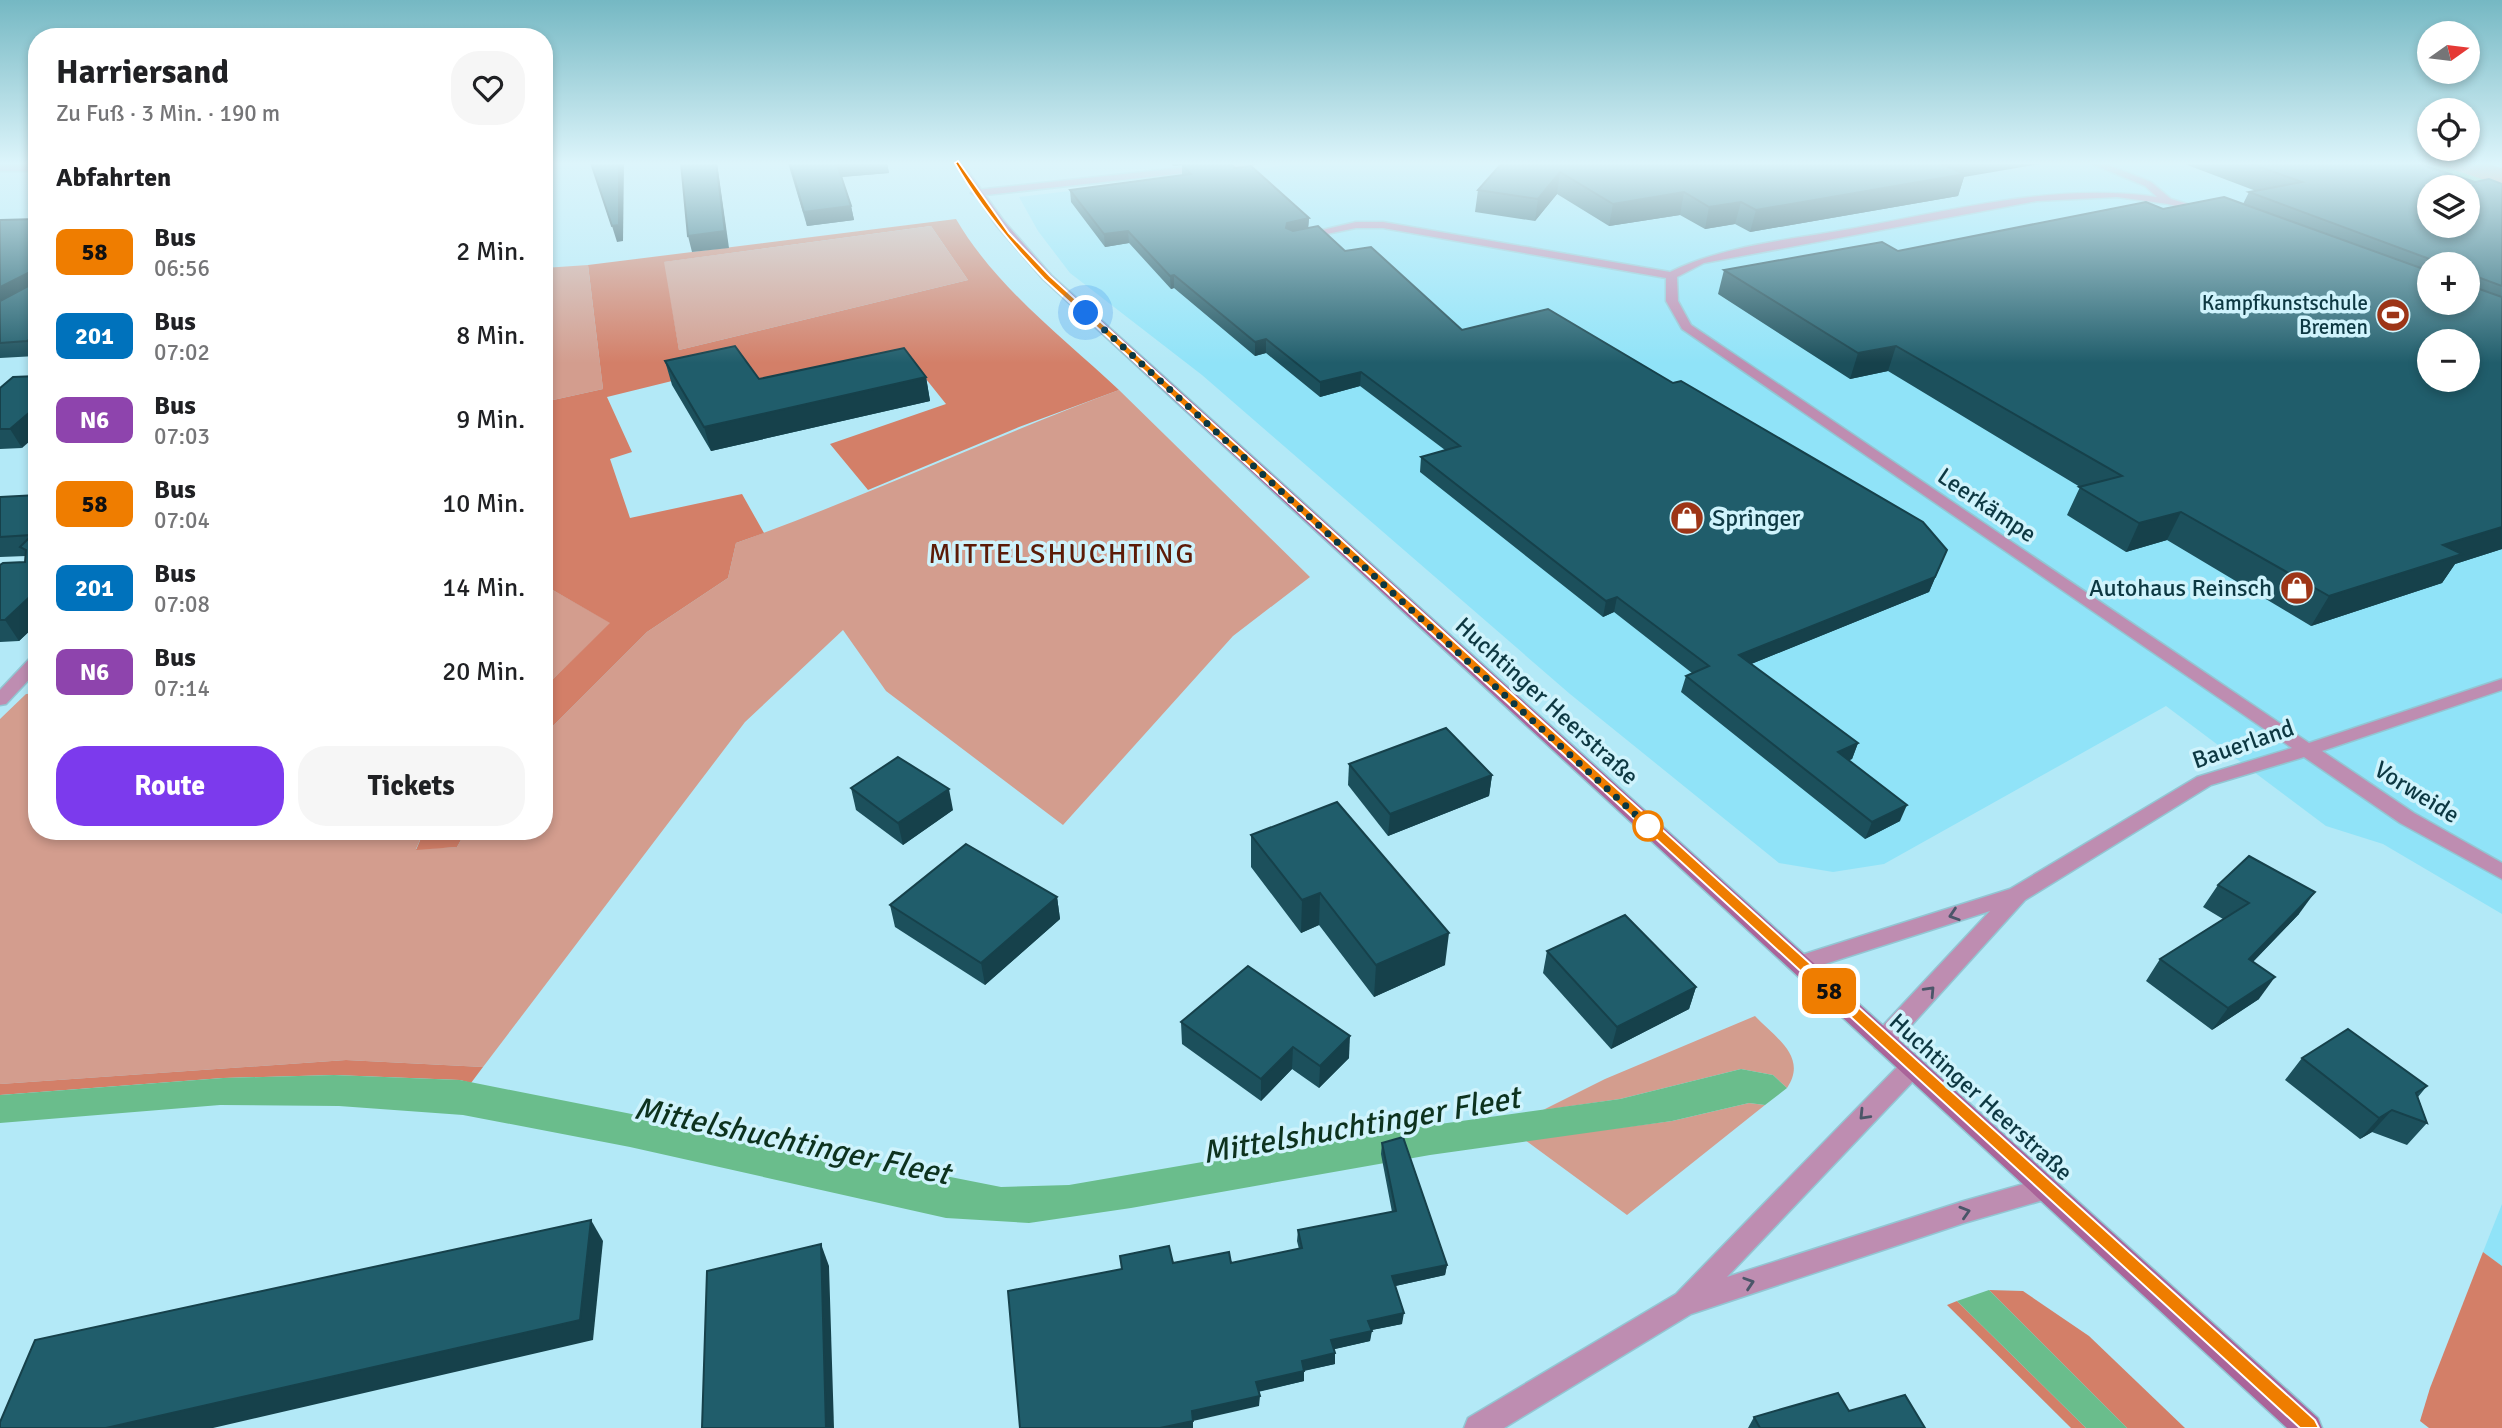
<!DOCTYPE html>
<html lang="de">
<head>
<meta charset="utf-8">
<style>
	body { margin:0; font-family:Signika,sans-serif; background:#f6f6f6; color:#202124; height:100vh; display:flex; flex-direction:column; font-size:26px; white-space:nowrap }
	* { box-sizing:border-box; margin:0 }
	p { font-size:23px; color:#757577 }
	.icon { flex:none; width:38px; height:38px; fill:none; stroke:currentColor; stroke-width:2; stroke-linecap:round; stroke-linejoin:round }
	.map { position:relative; flex:1; overflow:hidden }
	.panel { position:absolute; left:28px; top:28px; width:525px; height:812px; display:flex; flex-direction:column; background:#fff; border-radius:28px; box-shadow:0 4px 10px #0003 }
	.panel>* { flex:none }
	.badge { padding:0 14px; border-radius:10px; font-size:24px; line-height:46px }
	.needle { width:46px; rotate:76deg }
	.buttons { position:absolute; left:2417px; top:21px; display:grid; gap:14px }
	.buttons a { display:grid; place-items:center; width:63px; height:63px; border-radius:50%; background:#fff; box-shadow:0 4px 10px #0003; font-size:35px }
	.you { position:absolute; width:35px; height:35px; margin:-18px; border:5px solid #fff; border-radius:50%; background:#1a73e8; box-shadow:0 0 0 10px #1a73e833 }
	.map>.badge { position:absolute; translate:-50% -50%; box-shadow:0 0 0 4px #fff }
	h2 { padding:0 28px; font-size:26px; line-height:63px }
	.round { display:grid; place-items:center; flex:none; width:74px; height:74px; border-radius:28px; background:#f6f6f6 }
	.summary { display:flex; align-items:center; justify-content:space-between; height:119px; padding:0 28px }
	h1 { font-size:33px; font-weight:700; line-height:52px }
	.button { display:flex; gap:14px; margin-top:auto; padding:14px 28px }
	.button a { flex:1; height:80px; border-radius:28px; background:#7c3aed; color:#fff; font-size:28px; font-weight:700; line-height:80px; text-align:center }
	.button a+a { background:#f6f6f6; color:#202124 }
	ul { padding:0; list-style:none }
	li { display:flex; align-items:center; gap:21px; height:84px; padding:0 28px }
	li div { flex:1 }
	li b { display:block; font-size:26px }
	li em { font-style:normal }
	li .badge { min-width:77px; font-weight:700; text-align:center }
	.map>svg:first-child { display:block }
	.built { fill:#90e3f8; fill-rule:evenodd }
	.green { fill:#d39d8e }
	.forest { fill:#d37f68; fill-rule:evenodd }
	.water { fill:#6abd8c }
	.lines { fill:none; stroke-linecap:round; stroke-linejoin:round }
	.stream { stroke:#6abd8c; stroke-width:8 }
	.minor-casing { stroke:#92c6d3; stroke-width:3 }
	.secondary-casing { stroke:#92c6d3; stroke-width:3 }
	.minor { fill:#be8db1; fill-rule:evenodd }
	.secondary { fill:#aa649a; fill-rule:evenodd }
	.wall { fill:#1c505c; fill-rule:evenodd }
	.shaded-wall { fill:#16414b }
	.building { fill:#205d6b; stroke:#16414b; stroke-width:2; fill-rule:evenodd }
	.oneway { stroke:#4b5669 }
	.line { fill:#ef7d00; stroke:#fff; stroke-width:2 }
	.walk { stroke:#0d3842; stroke-width:7; stroke-dasharray:0 12.6 }
	.stop-dot { fill:#fff; stroke:#ef7d00; stroke-width:3.5 }
	.labels { text-anchor:middle; dominant-baseline:central; stroke-width:7; stroke-linejoin:round; paint-order:stroke }
	.far-poi-label { font-size:21px; fill:#0d3842; stroke:#cff3fc; text-anchor:end }
	.street-label { font-size:24px; fill:#0d3842; stroke:#cff3fc }
	.poi-label { font-size:24px; fill:#0d3842; stroke:#cff3fc; text-anchor:start }
	.quarter-label { font-size:28px; letter-spacing:2px; fill:#5c1b07; stroke:#cff3fc }
	.near-water-label { font-size:32px; font-style:italic; fill:#0d321e; stroke:#cff3fc }
</style>
</head>
<body>
<div class="map">
<svg width="2502" height="1428" viewBox="0 0 2502 1428">
	<rect width="100%" height="100%" fill="#b3e9f7"/>
	<g class="built">
		<path d="M 1306,163 L 2392,163 L 2429,187 L 2429,226 L 2468,226 L 2502,204 L 2502,914 L 2383,844 L 2326,826 L 2166,706 L 1884,864 L 1833,872 L 1779,863 L 1570,694 L 1202,375 L 1070,273 L 1038,231 L 1019,197 ZM 2429,264 L 2468,264 L 2468,303 L 2429,303 ZM 2429,341 L 2468,341 L 2468,380 L 2429,380 Z"/>
		<polygon points="2502,1204 2502,1266 2483,1252"/>
	</g>
	<g class="green">
		<polygon points="931,226 968,280 679,350 663,262"/>
		<polygon points="588,265 603,389 544,402 544,268"/>
		<path d="M 1119,390 L 1310,577 L 1233,636 L 1063,825 L 886,691 L 843,630 L 745,722 L 483,1067 L 346,1060 L 0,1084 L 0,719 L 26,694 L 37,693 L 37,831 L 424,831 L 416,849 L 457,847 L 466,831 L 544,831 L 544,735 L 647,632 L 728,578 L 736,543 C 865,497 990,438 1119,390 Z"/>
		<polygon points="544,585 611,623 544,688"/>
		<path d="M 1755,1016 C 1776,1038 1808,1057 1787,1088 L 1773,1075 L 1741,1069 L 1620,1099 L 1543,1110 L 1605,1079 Z"/>
		<polygon points="1749,1103 1765,1105 1627,1215 1525,1140 1672,1121"/>
	</g>
	<g class="forest">
		<polygon points="2392,163 2485,163 2502,168 2502,204 2468,187"/>
		<path d="M 956,219 C 995,286 1062,337 1119,390 L 1019,427 L 868,490 L 830,444 L 946,404 L 914,364 L 769,395 L 741,364 L 607,397 L 632,452 L 610,459 L 630,518 L 742,494 L 764,533 L 736,543 L 728,578 L 647,632 L 544,735 L 544,688 L 610,623 L 544,585 L 544,402 L 603,389 L 588,265 ZM 931,226 L 968,280 L 679,350 L 664,262 Z"/>
		<polygon points="424,831 466,831 457,847 416,850"/>
		<polygon points="346,1060 483,1067 471,1083 460,1080 334,1075 223,1078 0,1095 0,1084"/>
		<polygon points="2483,1252 2502,1266 2502,1428 2429,1428 2420,1421 2430,1388"/>
		<polygon points="1989,1290 2023,1291 2089,1336 2185,1428 2127,1428"/>
		<polygon points="1957,1301 2086,1428 2071,1428 1947,1305"/>
	</g>
	<g class="water">
		<polygon points="1741,1069 1773,1075 1787,1088 1765,1105 1749,1103 1672,1121 1430,1155 1131,1208 1029,1223 946,1218 630,1147 463,1115 339,1106 220,1105 0,1123 0,1095 223,1078 334,1075 460,1080 1001,1187 1069,1185 1354,1136 1620,1099"/>
		<polygon points="1989,1290 2127,1428 2086,1428 1957,1301"/>
	</g>
	<g class="lines">
		<polyline class="stream" points="2421,163 2502,190"/>
		<g class="minor-casing">
			<g id="minor">
				<polygon points="1226,163 1255,163 1250,166 976,196 971,193 976,190"/>
				<path d="M 2090,163 L 2103,163 L 2151,182 L 2171,199 L 2211,211 L 2206,214 L 2168,204 L 2117,197 L 2037,201 L 1704,263 L 1677,277 L 1678,301 L 1691,325 L 2309,743 L 2502,679 L 2502,690 L 2322,751 L 2414,813 L 2502,863 L 2502,879 L 2400,823 L 2304,757 L 2211,785 L 2025,900 L 1891,1048 L 1883,1050 L 1875,1048 L 1872,1041 L 1875,1034 L 1990,911 L 1800,972 L 1792,970 L 1789,964 L 1792,958 L 2010,889 L 2197,777 L 2292,748 L 1682,329 L 1666,301 L 1666,278 L 1383,228 L 1356,228 L 1302,239 L 1297,236 L 1356,222 L 1383,222 L 1670,272 C 1725,245 1790,240 1850,229 C 1951,211 2054,182 2157,197 L 2145,186 Z"/>
				<rect x="0" y="165" width="37" height="6"/>
				<polygon points="37,656 37,671 6,704 0,705 0,690 31,657"/>
				<polygon points="1912,1057 1920,1060 1923,1067 1920,1074 1727,1277 1964,1201 2045,1178 2054,1181 2057,1189 2054,1197 1964,1223 1691,1314 1504,1428 1464,1428 1468,1418 1676,1294 1904,1060"/>
			</g>
		</g>
		<g class="secondary-casing">
			<polygon id="secondary" points="954,163 962,163 1003,220 1051,275 2318,1418 2322,1428 2287,1428 1043,279 996,225"/>
		</g>
		<use href="#minor" class="minor"/>
		<use href="#secondary" class="secondary"/>
	</g>
	<g class="wall">
		<polygon points="788,163 887,163 889,173 842,177 851,206 854,220 807,226"/>
		<polygon points="1170,163 1230,163 1235,168 1309,218 1308,228 1462,330 1947,550 1929,592 1751,664 1858,743 1852,759 1849,760 1900,821 1865,839 1681,692 1686,676 1692,673 1614,612 1603,617 1420,472 1421,457 1445,450 1360,386 1320,397 1266,353 1255,356 1174,288 1171,289 1129,243 1105,247 1071,202 1070,190 1182,176 1182,165 1173,166"/>
		<polygon points="1502,163 1964,177 1958,196 1750,232 1735,224 1705,229 1680,215 1609,226 1557,194 1535,221 1475,212 1478,190"/>
		<path d="M 2182,163 L 2416,163 L 2475,182 L 2502,184 L 2502,549 L 2455,564 L 2442,583 L 2311,626 L 2167,540 L 2126,552 L 2067,515 L 2080,487 L 1888,371 L 1850,379 L 1718,294 L 1724,270 L 1898,251 L 2163,209 L 2243,204 L 2249,192 L 2256,191 ZM 2429,264 L 2468,264 L 2429,303 Z"/>
		<polygon points="37,219 36,356 0,358 0,220"/>
		<polygon points="665,361 759,379 926,377 930,401 711,451 672,385"/>
		<polygon points="0,388 22,448 0,449"/>
		<polygon points="37,495 37,624 19,641 0,642 0,565 25,562 26,556 0,557 0,497"/>
		<polygon points="1349,764 1492,775 1489,796 1388,836 1348,785"/>
		<polygon points="851,788 953,810 903,845 856,810"/>
		<polygon points="1251,835 1445,965 1374,997 1319,925 1301,933 1251,867"/>
		<polygon points="2218,885 2299,914 2253,962 2259,999 2212,1030 2146,981 2160,959 2223,919 2203,907"/>
		<polygon points="1057,897 1060,919 985,985 895,927 890,905"/>
		<polygon points="1547,951 1696,987 1689,1009 1611,1049 1543,973"/>
		<polygon points="1181,1022 1349,1058 1319,1088 1292,1069 1261,1101 1182,1044"/>
		<polygon points="2302,1058 2427,1086 2418,1097 2427,1123 2407,1145 2372,1132 2360,1139 2285,1080"/>
		<polygon points="1382,1143 1447,1265 1445,1275 1395,1286 1402,1324 1371,1330 1370,1341 1334,1349 1335,1364 1304,1371 1304,1381 1258,1392 1259,1406 1173,1263 1231,1263 1299,1249 1297,1241 1298,1230 1392,1212 1381,1154"/>
		<polygon points="1849,1411 1925,1428 1748,1428 1754,1417"/>
	</g>
	<g class="shaded-wall">
		<polygon points="619,163 624,163 623,241 617,242 612,226"/>
		<polygon points="716,163 717,163 729,248 692,252 688,236"/>
		<polygon points="849,163 887,163 889,173 840,177 837,164"/>
		<polygon points="1173,163 1203,163 1173,166"/>
		<polygon points="1934,163 2046,163 1964,177 1958,196 1750,232 1756,210"/>
		<polygon points="1560,172 1557,194 1535,221 1538,199"/>
		<polygon points="1684,192 1680,215 1609,226 1613,204"/>
		<polygon points="1741,202 1735,224 1705,229 1709,207"/>
		<polygon points="851,206 854,220 807,226 804,212"/>
		<polygon points="1309,218 1308,230 1286,240 1287,223"/>
		<polygon points="1128,231 1129,243 1105,247 1104,234"/>
		<polygon points="28,273 36,287 0,306 0,287"/>
		<polygon points="1174,275 1174,288 1171,289 1170,276"/>
		<polygon points="2475,276 2468,289 2468,277"/>
		<polygon points="37,334 37,356 36,356 27,341"/>
		<polygon points="1266,339 1266,353 1255,356 1255,342"/>
		<polygon points="1896,346 1888,371 1850,379 1858,353"/>
		<polygon points="1361,372 1360,386 1320,397 1320,382"/>
		<polygon points="926,377 930,401 711,451 704,427"/>
		<polygon points="37,406 37,435 22,448 10,429"/>
		<polygon points="2181,512 2167,540 2126,552 2139,523"/>
		<polygon points="2502,527 2502,549 2455,564 2442,583 2311,626 2329,596 2443,545"/>
		<polygon points="1947,550 1929,592 1734,671 1739,655"/>
		<polygon points="37,590 37,624 19,641 5,620"/>
		<polygon points="1617,597 1614,612 1603,617 1606,601"/>
		<polygon points="1858,743 1852,759 1832,768 1838,752"/>
		<polygon points="1492,775 1489,796 1388,836 1390,814"/>
		<polygon points="949,789 953,810 903,845 898,823"/>
		<polygon points="1907,805 1900,821 1865,839 1872,822"/>
		<polygon points="2315,892 2299,914 2234,981 2249,959"/>
		<polygon points="1320,893 1319,925 1301,933 1302,900"/>
		<polygon points="1057,897 1060,919 985,985 981,963"/>
		<polygon points="1449,933 1445,965 1374,997 1376,965"/>
		<polygon points="2275,977 2259,999 2212,1030 2228,1008"/>
		<polygon points="1696,987 1689,1009 1611,1049 1617,1027"/>
		<polygon points="1350,1036 1349,1058 1319,1088 1320,1066"/>
		<polygon points="1293,1047 1292,1069 1261,1101 1261,1079"/>
		<polygon points="2392,1110 2372,1132 2360,1139 2379,1118"/>
		<polygon points="591,1220 603,1241 593,1340 213,1428 106,1428"/>
		<polygon points="821,1244 829,1266 834,1428 826,1428"/>
		<polygon points="1447,1265 1445,1275 1391,1287 1392,1276"/>
		<polygon points="1404,1313 1402,1324 1367,1331 1368,1321"/>
		<polygon points="1372,1331 1370,1341 1331,1350 1331,1340"/>
		<polygon points="1335,1353 1335,1364 1302,1371 1302,1361"/>
		<polygon points="1304,1371 1304,1381 1256,1392 1256,1382"/>
		<polygon points="1260,1396 1259,1406 1193,1421 1193,1428 1160,1428 1192,1411"/>
	</g>
	<g class="building">
		<polygon points="591,163 619,163 619,225 612,226"/>
		<polygon points="681,163 716,163 725,231 688,236"/>
		<polygon points="790,163 849,163 837,164 851,206 804,212"/>
		<polygon points="1197,163 1230,163 1235,168 1251,166 1309,218 1287,223 1286,228 1293,231 1318,226 1345,251 1371,247 1462,330 1548,309 1673,383 1681,381 1923,522 1947,550 1935,577 1739,655 1858,743 1838,752 1907,805 1872,822 1686,676 1709,666 1617,597 1606,601 1421,457 1460,446 1361,372 1320,382 1266,339 1255,342 1174,275 1170,276 1128,231 1104,234 1070,190 1191,174 1182,164"/>
		<polygon points="1502,163 1939,163 1965,174 1756,210 1741,202 1709,207 1684,192 1613,204 1560,172 1538,199 1478,190"/>
		<path d="M 2249,163 L 2416,163 L 2475,182 L 2489,179 L 2502,184 L 2502,286 L 2475,276 L 2468,277 L 2468,264 L 2443,264 L 2249,192 L 2302,182 ZM 2429,187 L 2468,187 L 2468,226 L 2429,226 Z"/>
		<path d="M 2224,197 L 2429,271 L 2429,303 L 2468,303 L 2468,285 L 2502,297 L 2502,527 L 2443,545 L 2462,554 L 2329,596 L 2181,512 L 2139,523 L 2079,487 L 2122,476 L 1896,346 L 1858,353 L 1724,270 L 1882,242 L 1898,251 L 2146,202 L 2163,209 ZM 2429,341 L 2468,341 L 2468,380 L 2429,380 Z"/>
		<polygon points="37,219 37,334 27,341 0,343 0,301 30,285 31,273 28,273 0,287 0,220"/>
		<polygon points="735,346 759,379 904,348 926,377 704,427 665,361"/>
		<polygon points="37,376 37,406 10,429 0,429 0,388 13,377"/>
		<polygon points="37,495 37,590 5,620 0,620 0,565 3,563 25,562 26,550 20,547 32,535 0,537 0,497"/>
		<polygon points="1446,728 1492,775 1390,814 1349,764"/>
		<polygon points="898,757 949,789 898,823 851,788"/>
		<polygon points="1337,802 1449,933 1376,965 1320,893 1302,900 1251,835"/>
		<polygon points="966,844 1057,897 981,963 890,905"/>
		<polygon points="2249,856 2315,892 2249,959 2275,977 2228,1008 2160,959 2249,903 2218,885"/>
		<polygon points="1625,915 1696,987 1617,1027 1547,951"/>
		<polygon points="1248,966 1350,1036 1320,1066 1293,1047 1261,1079 1181,1022"/>
		<polygon points="2348,1029 2427,1086 2416,1093 2427,1123 2392,1110 2379,1118 2302,1058"/>
		<polygon points="1403,1137 1447,1265 1392,1276 1404,1313 1368,1321 1372,1331 1331,1340 1335,1353 1302,1361 1304,1371 1256,1382 1260,1396 1192,1411 1193,1421 1160,1428 1020,1428 1008,1291 1122,1269 1120,1256 1169,1246 1173,1263 1229,1252 1231,1263 1302,1248 1298,1230 1396,1211 1382,1143"/>
		<polygon points="591,1220 580,1320 106,1428 0,1428 0,1422 35,1340"/>
		<polygon points="821,1244 826,1428 702,1428 707,1271"/>
		<polygon points="1838,1393 1849,1411 1905,1395 1925,1428 1760,1428 1754,1417"/>
	</g>
	<defs><path id="oneway-chevron" d="M-2-3.5L2.5 0L-2 3.5" fill="none" stroke-width="1.6" stroke-linecap="round" stroke-linejoin="round" transform="scale(1.75)"/></defs>
	<g class="oneway">
		<use href="#oneway-chevron" transform="translate(1954 915) rotate(162)"/>
		<use href="#oneway-chevron" transform="translate(1930 991) rotate(-47)"/>
		<use href="#oneway-chevron" transform="translate(1864 1115) rotate(134)"/>
		<use href="#oneway-chevron" transform="translate(1965 1212) rotate(-17)"/>
		<use href="#oneway-chevron" transform="translate(1749 1283) rotate(-18)"/>
	</g>
	<linearGradient id="sky" x2="0" y2="1"><stop stop-color="#75b8c3"/><stop offset="0.45" stop-color="#ddf5fb"/><stop offset="1" stop-color="#ddf5fb" stop-opacity="0"/></linearGradient>
	<rect width="2502" height="363" fill="url(#sky)"/>
	<path class="line" d="M 958,161 L 1009,233 L 1050,276 L 2315,1420 L 2319,1428 L 2300,1428 L 1044,279 C 1010,243 980,207 955,163 Z"/>
	<g class="lines">
		<polyline class="walk" points="1086,313 1648,826"/>
	</g>
	<defs>
		<g id="stadium-disc" transform="scale(1.75)"><circle r="9.5" fill="#9d3517" stroke="#cff3fc"/><path d="M0-5a6.5 5 0 1 0 0 10a6.5 5 0 1 0 0-10ZM-3.5-1.8h7v3.6h-7Z" fill="#fff"/></g>
		<g id="shop-disc" transform="scale(1.75)"><circle r="9.5" fill="#9d3517" stroke="#cff3fc"/><path d="M-5-2.5h2.3a2.7 3.5 0 0 1 5.4 0H5L5.5 6h-11ZM-1.5-2.5h3a1.5 2.3 0 0 0-3 0Z" fill="#fff"/></g>
	</defs>
	<g fill-rule="evenodd">
		<use href="#stadium-disc" x="2393" y="315"/>
		<use href="#shop-disc" x="1687" y="518"/>
		<use href="#shop-disc" x="2297" y="588"/>
	</g>
	<circle class="stop-dot" cx="1648" cy="826" r="14"/>
	<g class="labels">
		<g class="far-poi-label">
			<text x="2368" y="303">Kampfkunstschule<tspan x="2368" dy="24">Bremen</tspan></text>
		</g>
		<g class="street-label">
			<text transform="translate(1987 505) rotate(34)">Leerkämpe</text>
			<text transform="translate(1547 701) rotate(42)">Huchtinger Heerstraße</text>
			<text transform="translate(2243 744) rotate(-19)">Bauerland</text>
			<text transform="translate(2417 792) rotate(32)">Vorweide</text>
			<text transform="translate(1981 1097) rotate(42)">Huchtinger Heerstraße</text>
		</g>
		<g class="poi-label">
			<text x="1712" y="518">Springer</text>
			<text x="2272" y="588" text-anchor="end">Autohaus Reinsch</text>
		</g>
		<g class="quarter-label">
			<text x="1062" y="554">MITTELSHUCHTING</text>
		</g>
		<g class="near-water-label">
			<text transform="translate(1361 1125) rotate(-10)">Mittelshuchtinger Fleet</text>
			<text transform="translate(792 1141) rotate(12)">Mittelshuchtinger Fleet</text>
		</g>
	</g>
</svg>
<div class="buttons">
<a><svg class="needle" viewBox="-14 -14 28 28"><path d="M0-13l5 13h-10z" fill="#e53935"/><path d="M0 13l5-13h-10z" fill="#757577"/></svg></a>
<a><svg class="icon" aria-label="locate" viewBox="0 0 24 24"><circle cx="12" cy="12" r="6"/><path d="M12 2v4M12 18v4M2 12h4M18 12h4"/></svg></a>
<a><svg class="icon" aria-label="layers" viewBox="0 0 24 24"><path d="M12 4l9 5-9 5-9-5zM3 14l9 5 9-5"/></svg></a>
<a>+</a>
<a>−</a>
</div>
<div class="you" style="left:1086px;top:313px"></div>
<b class="badge" style="left:1829px;top:991px;background:#ef7d00;color:#111">58</b>
<section class="panel">
<div class="summary"><div><h1>Harriersand</h1><p>Zu Fuß · 3 Min. · 190 m</p></div><a class="round"><svg class="icon" aria-label="heart" viewBox="0 0 24 24"><path d="M12 20l-8-8c-3-5 5-10 8-4 3-6 11-1 8 4z"/></svg></a></div>
<h2>Abfahrten</h2>
<ul>
<li><span class="badge" style="background:#ef7d00;color:#111">58</span><div><b>Bus</b><p>06:56</p></div><em>2 Min.</em></li>
<li><span class="badge" style="background:#0072bc;color:#fff">201</span><div><b>Bus</b><p>07:02</p></div><em>8 Min.</em></li>
<li><span class="badge" style="background:#8e44ad;color:#fff">N6</span><div><b>Bus</b><p>07:03</p></div><em>9 Min.</em></li>
<li><span class="badge" style="background:#ef7d00;color:#111">58</span><div><b>Bus</b><p>07:04</p></div><em>10 Min.</em></li>
<li><span class="badge" style="background:#0072bc;color:#fff">201</span><div><b>Bus</b><p>07:08</p></div><em>14 Min.</em></li>
<li><span class="badge" style="background:#8e44ad;color:#fff">N6</span><div><b>Bus</b><p>07:14</p></div><em>20 Min.</em></li>
</ul>
<div class="button"><a>Route</a><a>Tickets</a></div>
</section>
</div>
</body>
</html>
